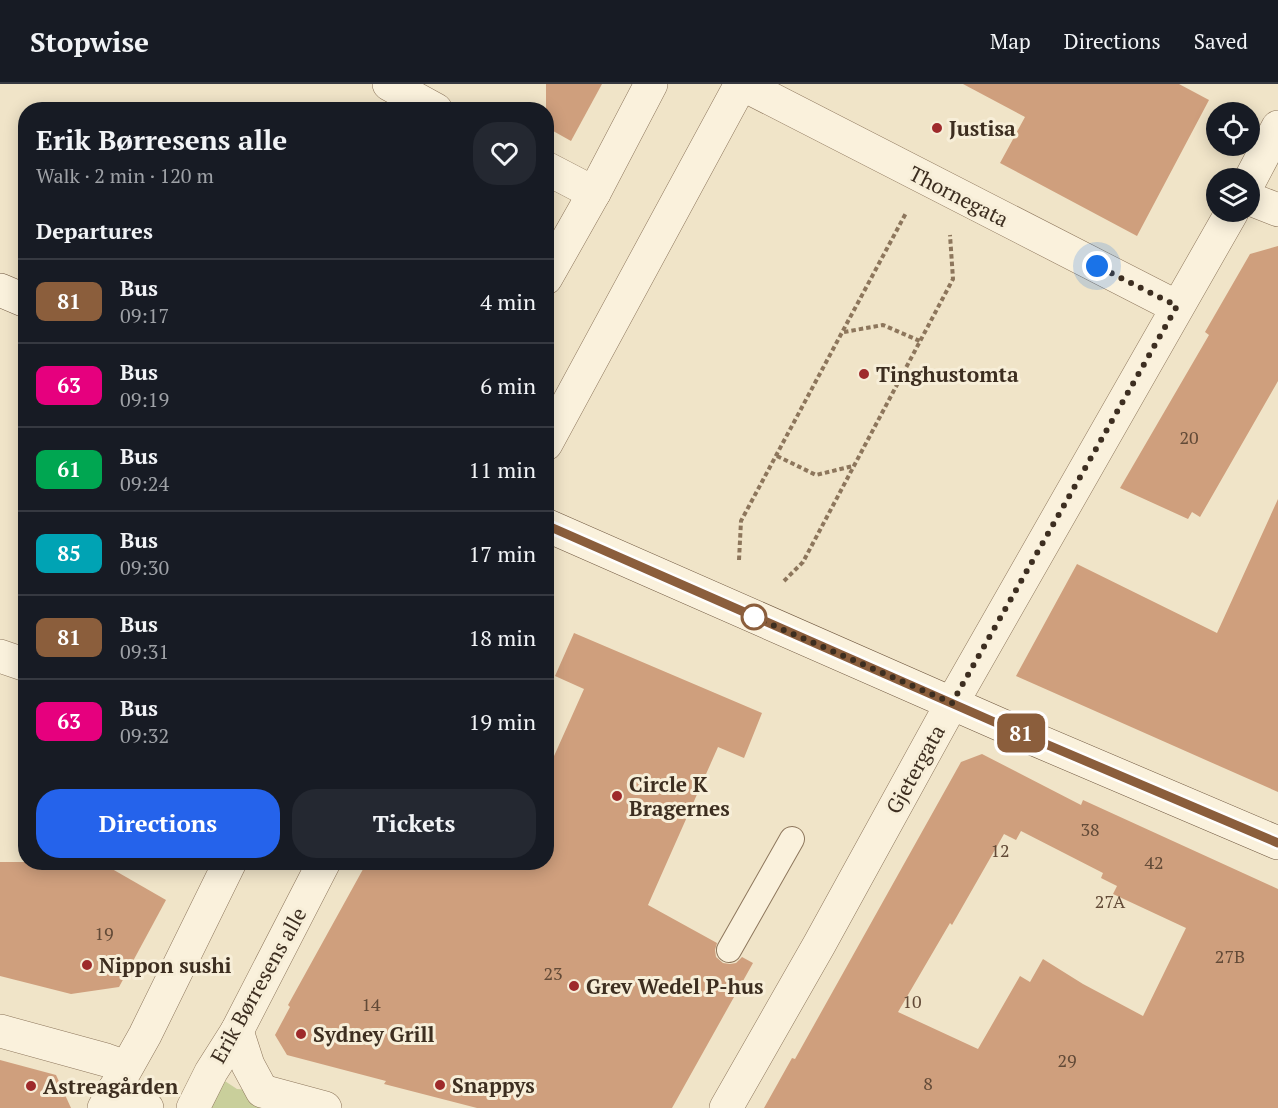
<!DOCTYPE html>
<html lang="en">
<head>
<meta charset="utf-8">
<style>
	body { margin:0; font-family:"PT Serif",serif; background:#242831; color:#f1f3f6; height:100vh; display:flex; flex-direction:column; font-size:22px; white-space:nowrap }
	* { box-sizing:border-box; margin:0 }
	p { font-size:20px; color:#9ea1a6 }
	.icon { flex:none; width:33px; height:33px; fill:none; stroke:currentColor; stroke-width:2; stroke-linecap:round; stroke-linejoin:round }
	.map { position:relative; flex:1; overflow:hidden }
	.panel { position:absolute; left:18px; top:18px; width:536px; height:768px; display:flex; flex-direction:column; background:#171b24; border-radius:24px; box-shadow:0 3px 15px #0003 }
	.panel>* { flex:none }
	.badge { padding:0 12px; border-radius:9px; font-size:21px; line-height:39px }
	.tools { position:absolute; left:1206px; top:18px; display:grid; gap:12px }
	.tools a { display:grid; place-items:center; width:54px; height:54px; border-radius:50%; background:#171b24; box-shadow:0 3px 15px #0003; font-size:30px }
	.you { position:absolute; width:30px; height:30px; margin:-15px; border:4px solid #fff; border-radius:50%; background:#1a73e8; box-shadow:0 0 0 9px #1a73e833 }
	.map>.badge { position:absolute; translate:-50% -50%; box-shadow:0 0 0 3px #fff }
	h2 { padding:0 18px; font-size:22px; line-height:54px }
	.round { display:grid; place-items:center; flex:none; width:63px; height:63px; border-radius:24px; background:#242831 }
	.overview { display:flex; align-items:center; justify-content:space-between; height:102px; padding:0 18px }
	h1 { font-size:28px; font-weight:600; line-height:45px }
	.primary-button { display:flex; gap:12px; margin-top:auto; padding:12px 18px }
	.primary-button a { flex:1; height:69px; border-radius:24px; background:#2563eb; color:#fff; font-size:24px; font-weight:600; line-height:69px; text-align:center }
	.primary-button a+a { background:#242831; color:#f1f3f6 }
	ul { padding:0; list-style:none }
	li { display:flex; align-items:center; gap:18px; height:84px; padding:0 18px; border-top:2px solid #363941 }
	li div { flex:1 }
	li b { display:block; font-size:22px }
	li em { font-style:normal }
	li .badge { min-width:66px; font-weight:700; text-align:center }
	header { display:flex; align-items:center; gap:36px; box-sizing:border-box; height:84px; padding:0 30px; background:#171b24; border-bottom:2px solid #363941 }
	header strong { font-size:28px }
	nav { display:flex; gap:33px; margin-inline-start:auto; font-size:21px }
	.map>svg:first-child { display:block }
	.green { fill:#c9cf9b }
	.building { fill:#cf9f7d; fill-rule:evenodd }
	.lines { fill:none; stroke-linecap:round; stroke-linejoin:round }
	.lane-casing { stroke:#8d765c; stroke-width:26 }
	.street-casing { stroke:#8d765c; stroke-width:34 }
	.secondary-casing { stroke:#6f573f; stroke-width:34 }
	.path { stroke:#8d765c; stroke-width:4; stroke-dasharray:4.5 3; stroke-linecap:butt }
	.lane { stroke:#faf1dc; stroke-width:24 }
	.street { stroke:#faf1dc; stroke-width:33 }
	.secondary { stroke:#faf1dc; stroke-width:33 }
	.line-casing { stroke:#fff; stroke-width:14 }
	.line { stroke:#8b5e3c; stroke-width:9 }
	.walk { stroke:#3d2e20; stroke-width:6; stroke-dasharray:0 10.8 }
	.poi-dot { fill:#9e2a2b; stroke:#f7eed8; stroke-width:2 }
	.stop-dot { fill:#fff; stroke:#8b5e3c; stroke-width:3 }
	.labels { text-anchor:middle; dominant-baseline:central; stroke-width:6; stroke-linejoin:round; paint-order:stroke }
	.number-label { font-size:18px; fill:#624a37 }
	.poi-label { font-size:21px; font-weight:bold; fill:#3d2e20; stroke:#f7eed8; text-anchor:start }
	.street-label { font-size:21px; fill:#3d2e20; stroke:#f7eed8 }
</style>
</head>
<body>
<header>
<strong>Stopwise</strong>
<nav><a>Map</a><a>Directions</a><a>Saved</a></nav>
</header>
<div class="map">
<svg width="1278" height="1024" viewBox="0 0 1278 1024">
	<rect width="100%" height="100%" fill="#f0e4c8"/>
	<polygon class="green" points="211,988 237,1005 262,1007 320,1024 193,1024"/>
	<g class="building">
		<polygon points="546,0 602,0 571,57 546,43"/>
		<polygon points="963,0 1179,0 1209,16 1137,152 1000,79 1025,33"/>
		<polygon points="1278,162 1278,297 1200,433 1192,428 1188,435 1120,404 1209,251 1205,248 1250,170"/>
		<polygon points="1278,415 1278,708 1016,592 1077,480 1217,549"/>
		<polygon points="574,549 762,629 744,674 718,663 648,821 717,859 715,866 716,873 723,879 730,880 736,879 742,873 753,879 672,1024 477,1024 384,1000 386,997 287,971 275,951 290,923 288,921 367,778 546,778 546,690 584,605 555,592"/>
		<path d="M 982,670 L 1081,721 L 1083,716 L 1278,805 L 1278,1024 L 764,1024 L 792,974 L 795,975 L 961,678 ZM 1021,747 L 1103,789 L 1101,794 L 1117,802 L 1113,810 L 1186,844 L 1143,932 L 1083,900 L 1043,875 L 1030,898 L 1020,892 L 978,965 L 898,928 L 950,839 L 952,841 L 1004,750 L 1016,756 Z"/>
		<polygon points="0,778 100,778 166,816 119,903 71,910 0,892"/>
		<polygon points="0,976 56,991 71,1024 0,1024"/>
	</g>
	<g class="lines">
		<g class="lane-casing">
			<polyline id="lane" points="729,866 792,755"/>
		</g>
		<g class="street-casing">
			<g id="street">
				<polyline points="389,0 436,26"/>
				<polyline points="742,0 1177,223"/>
				<polyline points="546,84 594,109"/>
				<polyline points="1250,96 1278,43"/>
				<polyline points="1250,115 1278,126"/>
				<polyline points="546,194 594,109 651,0"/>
				<polyline points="546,360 741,0"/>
				<polyline points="0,572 26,581"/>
				<polyline points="0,947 106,976 126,983"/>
				<polyline points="237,947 248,981 262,1007 325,1024"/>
				<polyline points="113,1007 147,1024"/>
				<polyline points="104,1024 145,951 230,778"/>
				<polyline points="193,1024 211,988 237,947 324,778"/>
				<polyline points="726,1024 819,861 952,619 1232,128"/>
			</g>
		</g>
		<g class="secondary-casing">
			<g id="secondary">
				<polyline points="0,206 26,217"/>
				<polyline points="546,441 1008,644 1278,759"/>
			</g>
		</g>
		<g class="path">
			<polyline points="844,248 883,241 920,257"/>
			<polyline points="777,372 816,391 853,382"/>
			<polyline points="739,476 741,437 906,129"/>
			<polyline points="784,497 803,478 953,195 950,151"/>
		</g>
		<use href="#lane" class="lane"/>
		<use href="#street" class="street"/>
		<use href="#secondary" class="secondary"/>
	</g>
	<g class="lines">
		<g class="line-casing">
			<polyline id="line" points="546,441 1008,644 1278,759"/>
		</g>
		<use href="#line" class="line"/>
		<polyline class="walk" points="754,533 952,619 1177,222 1097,182"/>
	</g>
	<g class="poi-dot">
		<circle cx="937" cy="44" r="6"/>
		<circle cx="864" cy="290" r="6"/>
		<circle cx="617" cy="712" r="6"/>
		<circle cx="87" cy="881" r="6"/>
		<circle cx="574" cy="902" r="6"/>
		<circle cx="301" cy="950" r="6"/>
		<circle cx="440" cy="1001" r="6"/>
		<circle cx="31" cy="1002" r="6"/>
	</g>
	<circle class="stop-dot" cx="754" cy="533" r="12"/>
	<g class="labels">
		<g class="number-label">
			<text x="1189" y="353">20</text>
			<text x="1090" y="745">38</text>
			<text x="1000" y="766">12</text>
			<text x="1154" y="778">42</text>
			<text x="1110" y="817">27A</text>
			<text x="104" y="849">19</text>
			<text x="1230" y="872">27B</text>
			<text x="553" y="889">23</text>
			<text x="912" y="917">10</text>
			<text x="371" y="920">14</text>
			<text x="1067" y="976">29</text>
			<text x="928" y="999">8</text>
		</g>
		<g class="poi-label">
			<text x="949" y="44">Justisa</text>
			<text x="876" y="290">Tinghustomta</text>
			<text x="629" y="700">Circle K<tspan x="629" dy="24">Bragernes</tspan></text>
			<text x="99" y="881">Nippon sushi</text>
			<text x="586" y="902">Grev Wedel P-hus</text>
			<text x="313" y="950">Sydney Grill</text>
			<text x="452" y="1001">Snappys</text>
			<text x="43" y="1002">Astreagården</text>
		</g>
		<g class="street-label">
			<text transform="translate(959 112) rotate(27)">Thornegata</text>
			<text transform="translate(915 685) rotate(-61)">Gjetergata</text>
			<text transform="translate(258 901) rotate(-61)">Erik Børresens alle</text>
		</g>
	</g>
</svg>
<div class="tools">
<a><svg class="icon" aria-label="locate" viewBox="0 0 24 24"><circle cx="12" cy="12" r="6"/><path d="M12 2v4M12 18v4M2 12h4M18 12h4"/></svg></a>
<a><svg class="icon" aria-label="layers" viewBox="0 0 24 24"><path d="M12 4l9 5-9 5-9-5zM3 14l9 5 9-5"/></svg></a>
</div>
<div class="you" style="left:1097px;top:182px"></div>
<b class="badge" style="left:1021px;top:649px;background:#8b5e3c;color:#fff">81</b>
<section class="panel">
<div class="overview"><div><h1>Erik Børresens alle</h1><p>Walk · 2 min · 120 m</p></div><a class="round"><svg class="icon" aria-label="heart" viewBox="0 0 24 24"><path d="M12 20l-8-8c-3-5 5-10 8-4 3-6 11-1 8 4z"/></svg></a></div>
<h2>Departures</h2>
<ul>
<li><span class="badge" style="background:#8b5e3c;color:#fff">81</span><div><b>Bus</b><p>09:17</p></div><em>4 min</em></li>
<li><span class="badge" style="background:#e6007e;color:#fff">63</span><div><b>Bus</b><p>09:19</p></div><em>6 min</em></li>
<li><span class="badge" style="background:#00a651;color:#fff">61</span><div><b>Bus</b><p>09:24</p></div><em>11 min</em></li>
<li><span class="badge" style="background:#00a3b4;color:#fff">85</span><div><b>Bus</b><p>09:30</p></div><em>17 min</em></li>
<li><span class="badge" style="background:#8b5e3c;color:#fff">81</span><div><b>Bus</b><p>09:31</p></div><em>18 min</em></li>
<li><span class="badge" style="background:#e6007e;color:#fff">63</span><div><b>Bus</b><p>09:32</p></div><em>19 min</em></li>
</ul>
<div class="primary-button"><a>Directions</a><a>Tickets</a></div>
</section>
</div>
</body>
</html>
